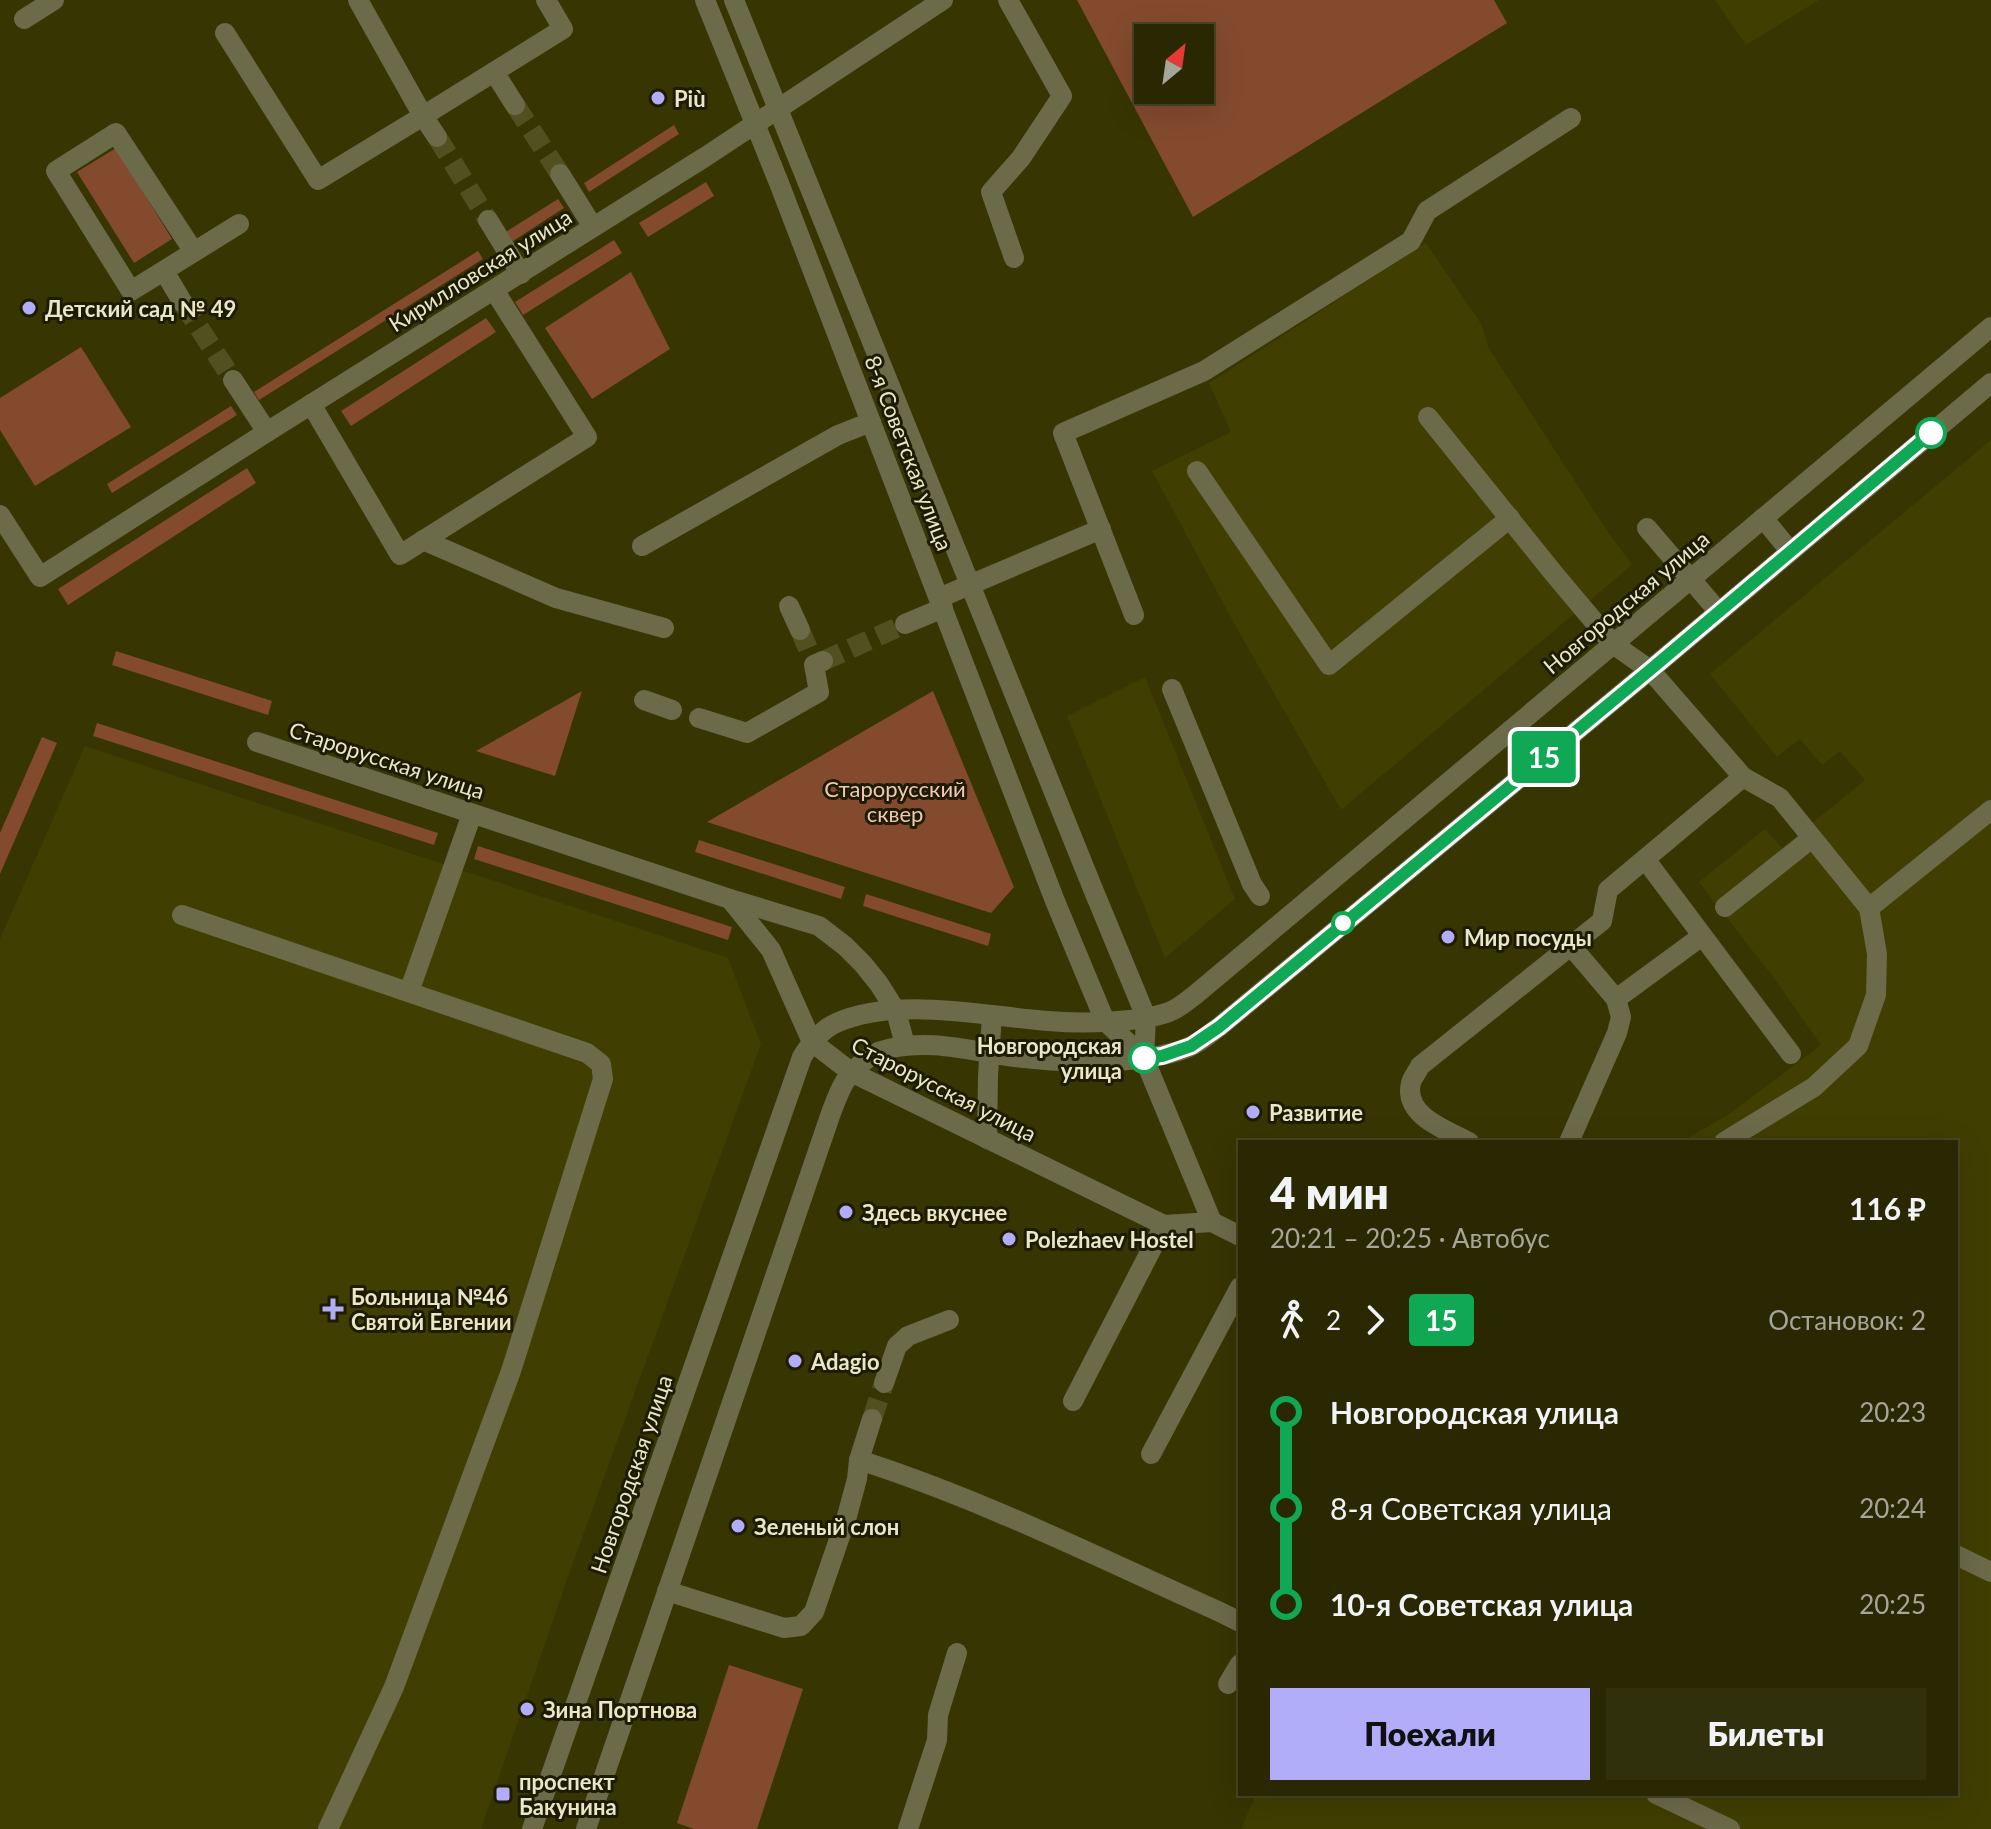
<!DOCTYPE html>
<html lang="ru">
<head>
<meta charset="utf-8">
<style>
	body { margin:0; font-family:Lato,sans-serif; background:#31300c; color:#f1f3f6; height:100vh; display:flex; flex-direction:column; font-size:30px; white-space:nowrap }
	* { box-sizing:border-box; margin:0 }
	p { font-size:26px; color:#a5a699 }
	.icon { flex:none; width:44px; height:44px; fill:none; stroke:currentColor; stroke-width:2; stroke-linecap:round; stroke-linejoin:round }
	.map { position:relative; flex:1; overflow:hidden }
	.drawer { position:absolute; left:1238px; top:1140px; width:720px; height:656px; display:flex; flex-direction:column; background:#292802; border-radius:0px; box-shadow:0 8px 32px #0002,0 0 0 2px #454424 }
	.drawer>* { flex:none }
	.badge { padding:0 16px; border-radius:6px; font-size:28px; line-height:52px }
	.needle { width:52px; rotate:29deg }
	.fabs { position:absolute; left:1134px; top:24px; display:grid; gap:16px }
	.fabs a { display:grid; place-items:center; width:80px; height:80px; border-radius:0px; background:#292802; box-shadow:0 8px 32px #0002,0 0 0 2px #454424; font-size:40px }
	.map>.badge { position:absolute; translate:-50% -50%; box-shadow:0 0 0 4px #fff }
	.legs { display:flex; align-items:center; gap:12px; height:88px; padding:0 32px; font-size:26px }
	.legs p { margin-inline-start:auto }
	.overview { display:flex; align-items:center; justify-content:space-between; height:136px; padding:0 32px }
	h1 { font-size:44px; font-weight:800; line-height:60px }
	.cta { display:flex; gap:16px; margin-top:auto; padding:16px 32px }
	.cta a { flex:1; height:92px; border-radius:0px; background:#b2adf9; color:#111; font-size:32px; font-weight:800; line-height:92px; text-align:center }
	.cta a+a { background:#31300c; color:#f1f3f6 }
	ul { padding:0 32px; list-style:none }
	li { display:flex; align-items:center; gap:28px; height:96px; font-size:30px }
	li i { display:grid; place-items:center; width:12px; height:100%; margin:0 10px; background:currentColor }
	li i::after { content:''; width:20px; height:20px; margin:-10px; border:6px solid; border-radius:50%; background:#292802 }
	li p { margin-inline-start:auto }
	li:first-child i { background:linear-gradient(#0000 50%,currentColor 0) }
	li:last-child i { background:linear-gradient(currentColor 50%,#0000 0) }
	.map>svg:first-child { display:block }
	.built { fill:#413e02 }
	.green { fill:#834a2e; fill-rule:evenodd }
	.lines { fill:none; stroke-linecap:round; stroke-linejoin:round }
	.minor-tunnel { stroke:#525020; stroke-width:20; stroke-dasharray:20 10; stroke-linecap:butt }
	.minor { stroke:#6b6a49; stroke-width:20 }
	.line-1-casing { stroke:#fff; stroke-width:18 }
	.line-1 { stroke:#10a855; stroke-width:12 }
	.poi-dot { fill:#b2adf9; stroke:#1d1c03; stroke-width:3 }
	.stop-1-dot { fill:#fff; stroke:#10a855; stroke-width:4 }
	.labels { text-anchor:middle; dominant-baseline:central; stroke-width:6; stroke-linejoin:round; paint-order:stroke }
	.poi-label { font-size:22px; font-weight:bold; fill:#e8e8c8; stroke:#1d1c03; text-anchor:start }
	.street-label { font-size:22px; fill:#e8e8c8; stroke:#1d1c03 }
	.park-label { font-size:22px; fill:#f1c8b4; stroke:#1d1c03 }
	.stop-label { font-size:22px; font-weight:bold; fill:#e8e8c8; stroke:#1d1c03; text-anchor:end }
</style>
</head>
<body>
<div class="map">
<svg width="1991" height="1829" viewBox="0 0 1991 1829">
	<rect width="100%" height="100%" fill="#373502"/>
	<g class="built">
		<polygon points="1715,0 1819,0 1746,45"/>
		<polygon points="1426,243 1482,325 1488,347 1608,532 1632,565 1341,810 1236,627 1152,471 1231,432 1209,383"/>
		<polygon points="1991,440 1991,1829 1241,1829 1256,1794 1956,1794 1956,1142 1681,1142 1729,1114 1821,1045 1770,973 1699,882 1765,829 1782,848 1865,780 1840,751 1822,765 1800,739 1777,757 1710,674"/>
		<polygon points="1145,677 1235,899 1165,958 1067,716"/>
		<polygon points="85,746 728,958 761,1044 569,1574 481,1829 0,1829 0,939"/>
	</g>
	<g class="green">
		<path d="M 1077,0 L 1494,0 L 1507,23 L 1193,217 ZM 1148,38 L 1200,38 L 1200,90 L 1148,90 Z"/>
		<polygon points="674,125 679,134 589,192 584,183"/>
		<polygon points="116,148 172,239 134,263 77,172"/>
		<polygon points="706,182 714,196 648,237 639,223"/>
		<polygon points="558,199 564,208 510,243 504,233"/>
		<polygon points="614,240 622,253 523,315 515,302"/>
		<polygon points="478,251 483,259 259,400 254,392"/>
		<polygon points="631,272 670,349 592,399 545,328"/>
		<polygon points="486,318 496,332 351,426 341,411"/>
		<polygon points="81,347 131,427 35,486 0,430 0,398"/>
		<polygon points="231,406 237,415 112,493 107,484"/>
		<polygon points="247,468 256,483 68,605 58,589"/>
		<polygon points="116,651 272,701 268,715 112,665"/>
		<polygon points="582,691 555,776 476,751"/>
		<polygon points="933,691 1014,887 991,913 707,822"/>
		<polygon points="97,723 438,833 434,845 93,736"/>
		<polygon points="42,737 57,743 0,874 0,833"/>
		<polygon points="699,840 845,887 841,899 695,852"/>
		<polygon points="478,846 732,927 728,940 474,859"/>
		<polygon points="866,894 991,934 988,946 863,906"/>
		<polygon points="729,1665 803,1689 757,1829 694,1829 677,1823"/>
	</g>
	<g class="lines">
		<g class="minor-tunnel">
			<polyline points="515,105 560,174"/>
			<polyline points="437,137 488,220"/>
			<polyline points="183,303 233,380"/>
			<polyline points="800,630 811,656"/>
			<polyline points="823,661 905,624"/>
			<polyline points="872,1419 884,1383"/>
		</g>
		<g class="minor">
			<polyline points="705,0 779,183 1055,901 1105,1021 1144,1058 1212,1222"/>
			<polyline points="734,0 1093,889 1146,1017 1144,1058"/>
			<polyline points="1008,0 1062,96 1021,158 991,192 1014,258"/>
			<polyline points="24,19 54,0"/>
			<polyline points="225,33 318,180 423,116 358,0"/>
			<polyline points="494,72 515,105"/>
			<polyline points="437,137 423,116 563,29 546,0"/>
			<polyline points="560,174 593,227"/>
			<polyline points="488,220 521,274"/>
			<polyline points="194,252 116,133 56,171 131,291 239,224"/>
			<polyline points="164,271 183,303"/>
			<polyline points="233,380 267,432"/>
			<polyline points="311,404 400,555 587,437 494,290"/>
			<polyline points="1428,417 1555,575 1613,644 1650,670 1743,777 1780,798 1869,908 1877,954 1876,995 1858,1046 1814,1087 1724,1142"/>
			<polyline points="1197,471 1329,665 1510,518"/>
			<polyline points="0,515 40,577 267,432 705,157 943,0"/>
			<polyline points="1763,518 1790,551"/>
			<polyline points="1647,528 1718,611"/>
			<polyline points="423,540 556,598 664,628"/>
			<polyline points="642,546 838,435 871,422"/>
			<polyline points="939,598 1101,529"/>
			<polyline points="789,606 800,630"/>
			<polyline points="1134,615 1063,433 1204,371 1411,241 1427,211 1571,118"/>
			<polyline points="905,624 943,608"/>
			<polyline points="1172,689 1252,884 1260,896"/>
			<polyline points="644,700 672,710"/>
			<polyline points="699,718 747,733 819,692 814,665 823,661"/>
			<polyline points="257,742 730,899 819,926 845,946 863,964 879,984 896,1011 905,1045"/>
			<polyline points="1645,859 1791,1054"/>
			<polyline points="730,899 771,950 812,1042 851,1072 1164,1225 1212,1222 1240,1236"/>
			<polyline points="1725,907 1812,838"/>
			<polyline points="1869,908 1991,810"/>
			<polyline points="182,915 587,1053 601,1064 603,1079 511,1371 394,1687 328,1829"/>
			<polyline points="409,992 472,814"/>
			<polyline points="1616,999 1702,936"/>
			<polyline points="987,1139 988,1076 992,1015"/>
			<path d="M 1469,1142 C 1447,1130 1403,1116 1411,1083 C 1412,1078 1418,1071 1420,1066 L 1602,921 L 1608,890 L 1743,777"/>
			<polyline points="1569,1142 1617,1033 1621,1017 1616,999 1571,946"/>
			<polyline points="884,1383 897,1346 908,1336 949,1320"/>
			<polyline points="1073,1401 1164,1225"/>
			<polyline points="1151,1454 1240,1287"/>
			<path d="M 859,1460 C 984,1500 1101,1559 1220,1612 L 1240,1622"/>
			<polyline points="1956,1555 1991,1572"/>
			<polyline points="667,1591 784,1628 801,1626 814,1612 847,1516 857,1479 859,1460 872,1419"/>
			<polyline points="1228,1684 1240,1664"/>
			<polyline points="1656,1794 1730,1829"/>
			<path d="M 532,1829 L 802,1057 C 810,1044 821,1030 836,1023 C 896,996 984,1016 1048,1021 C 1081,1024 1138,1023 1169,1012 C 1178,1009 1187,1001 1195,995 L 1991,327"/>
			<path d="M 586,1829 L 831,1113 C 840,1090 843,1078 863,1062 C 868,1058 873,1054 878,1052 C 917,1038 961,1048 1000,1055 C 1050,1063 1143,1067 1189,1047 C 1200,1043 1210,1033 1219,1027 L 1650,670 L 1991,383"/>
			<polyline points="908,1829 937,1740 938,1715 957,1653"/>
		</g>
	</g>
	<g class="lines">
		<g class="line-1-casing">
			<polyline id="line-1" points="1144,1058 1162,1056 1191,1046 1219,1027 1650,670 1931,433"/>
		</g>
		<use href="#line-1" class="line-1"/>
	</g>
	<g class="poi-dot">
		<circle cx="658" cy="98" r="8"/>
		<circle cx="29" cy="308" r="8"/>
		<circle cx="1448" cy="937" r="8"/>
		<circle cx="1253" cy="1112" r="8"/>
		<circle cx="846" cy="1212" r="8"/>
		<circle cx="1009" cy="1239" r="8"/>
		<path d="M329 1297h8v8h8v8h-8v8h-8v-8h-8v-8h8z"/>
		<circle cx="795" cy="1361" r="8"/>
		<circle cx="738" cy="1526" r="8"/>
		<circle cx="527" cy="1709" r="8"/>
		<rect x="495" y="1786" width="16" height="16" rx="4"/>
	</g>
	<g class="stop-1-dot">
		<circle cx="1931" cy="433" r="14"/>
		<circle cx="1343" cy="923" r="10"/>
		<circle cx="1144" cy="1058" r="14"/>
	</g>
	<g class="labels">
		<g class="poi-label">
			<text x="674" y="98">Più</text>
			<text x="45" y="308">Детский сад № 49</text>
			<text x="1464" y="937">Мир посуды</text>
			<text x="1269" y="1112">Развитие</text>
			<text x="862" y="1212">Здесь вкуснее</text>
			<text x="1025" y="1239">Polezhaev Hostel</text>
			<text x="351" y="1296">Больница №46<tspan x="351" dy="25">Святой Евгении</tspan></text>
			<text x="811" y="1361">Adagio</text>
			<text x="754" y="1526">Зеленый слон</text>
			<text x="543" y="1709">Зина Портнова</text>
			<text x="519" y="1781">проспект<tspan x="519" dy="25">Бакунина</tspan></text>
		</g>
		<g class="street-label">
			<text transform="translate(480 270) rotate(-32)">Кирилловская улица</text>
			<text transform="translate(909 453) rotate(69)">8-я Советская улица</text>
			<text transform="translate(1626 602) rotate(-40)">Новгородская улица</text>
			<text transform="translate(387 760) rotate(18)">Старорусская улица</text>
			<text transform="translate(944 1089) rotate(27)">Старорусская улица</text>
			<text transform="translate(631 1474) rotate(-71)">Новгородская улица</text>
		</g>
		<g class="park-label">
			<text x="895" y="788">Старорусский<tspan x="895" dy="25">сквер</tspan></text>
		</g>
		<g class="stop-label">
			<text x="1122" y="1045">Новгородская<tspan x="1122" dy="25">улица</tspan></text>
		</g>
	</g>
</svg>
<div class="fabs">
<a><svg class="needle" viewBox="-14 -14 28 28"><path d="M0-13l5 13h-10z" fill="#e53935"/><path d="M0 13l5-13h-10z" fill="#a5a699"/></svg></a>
</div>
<b class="badge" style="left:1544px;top:757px;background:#10a855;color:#fff">15</b>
<section class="drawer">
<div class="overview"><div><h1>4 мин</h1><p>20:21 – 20:25 · Автобус</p></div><b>116 ₽</b></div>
<div class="legs"><svg class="icon" aria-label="walk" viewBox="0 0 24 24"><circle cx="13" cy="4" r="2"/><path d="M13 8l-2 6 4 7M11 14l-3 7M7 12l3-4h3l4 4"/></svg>2<svg class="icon" aria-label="forward" viewBox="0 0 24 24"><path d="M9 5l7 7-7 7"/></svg><b class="badge" style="background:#10a855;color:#fff">15</b><p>Остановок: 2</p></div>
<ul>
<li><i style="color:#10a855"></i><b>Новгородская улица</b><p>20:23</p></li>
<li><i style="color:#10a855"></i><span>8-я Советская улица</span><p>20:24</p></li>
<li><i style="color:#10a855"></i><b>10-я Советская улица</b><p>20:25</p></li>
</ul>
<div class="cta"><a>Поехали</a><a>Билеты</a></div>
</section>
</div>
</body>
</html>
